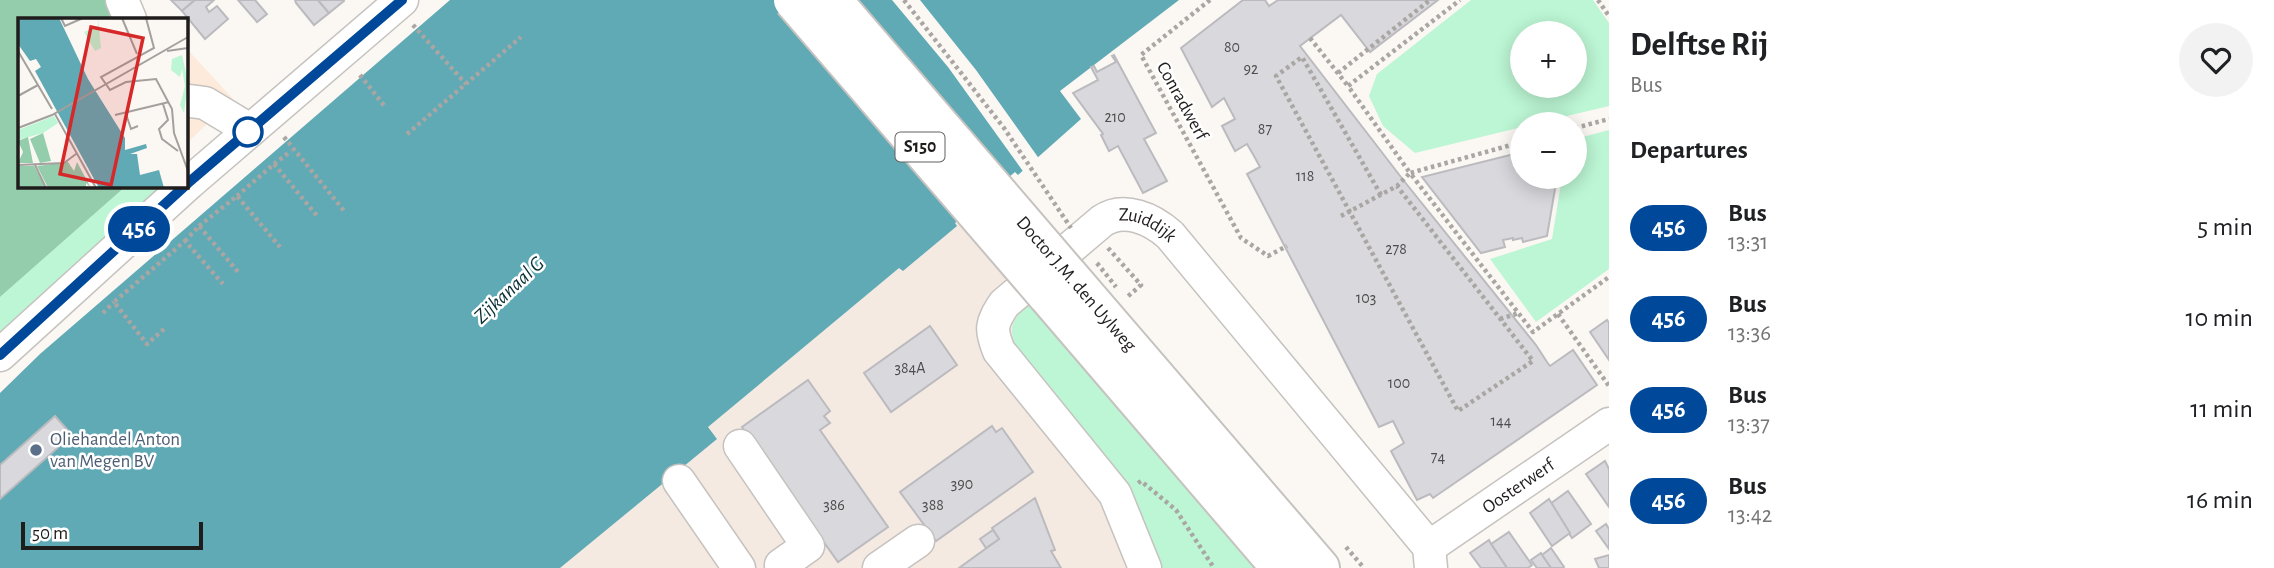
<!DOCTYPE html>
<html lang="en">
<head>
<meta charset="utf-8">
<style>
	body { margin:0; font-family:"Alegreya Sans",sans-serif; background:#f2f2f2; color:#202124; height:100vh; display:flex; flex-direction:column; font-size:26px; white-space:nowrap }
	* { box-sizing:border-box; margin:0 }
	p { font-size:23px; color:#757577 }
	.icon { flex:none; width:38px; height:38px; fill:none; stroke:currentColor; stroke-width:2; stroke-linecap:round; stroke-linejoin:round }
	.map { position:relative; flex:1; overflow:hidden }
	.panel { display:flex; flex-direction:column; background:#fff; width:665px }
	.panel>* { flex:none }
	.badge { padding:0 14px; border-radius:23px; font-size:24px; line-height:46px }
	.buttons { position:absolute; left:1510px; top:21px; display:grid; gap:14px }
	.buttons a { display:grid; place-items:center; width:77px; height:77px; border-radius:50%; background:#fff; box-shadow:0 4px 18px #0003; font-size:35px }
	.scale { position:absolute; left:21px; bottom:18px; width:182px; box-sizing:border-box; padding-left:7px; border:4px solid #1f1d1c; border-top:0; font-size:19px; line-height:24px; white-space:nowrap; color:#1f1d1c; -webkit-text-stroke:5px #fff; paint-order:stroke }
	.map>.badge { position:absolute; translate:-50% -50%; box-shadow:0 0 0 4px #fff }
	h2 { padding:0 21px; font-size:26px; line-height:63px }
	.round { display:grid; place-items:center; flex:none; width:74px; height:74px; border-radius:37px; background:#f2f2f2 }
	.summary { display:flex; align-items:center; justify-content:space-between; height:119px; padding:0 21px }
	h1 { font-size:33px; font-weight:700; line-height:52px }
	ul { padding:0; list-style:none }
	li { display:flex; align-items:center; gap:21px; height:91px; padding:0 21px }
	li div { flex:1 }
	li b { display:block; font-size:26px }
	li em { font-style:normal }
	li .badge { min-width:77px; font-weight:700; text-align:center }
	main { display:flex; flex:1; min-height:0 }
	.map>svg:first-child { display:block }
	.commercial { fill:#fdeada }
	.built { fill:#f4eae1 }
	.green { fill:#bcf6d4; fill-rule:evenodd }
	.forest { fill:#94cdac }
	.water { fill:#60aab5 }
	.pier { fill:#fbf7f3 }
	.building { fill:#d8d8dd; stroke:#bbbbbf; stroke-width:2 }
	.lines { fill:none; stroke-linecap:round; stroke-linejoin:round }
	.minor-casing { stroke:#c6c2bf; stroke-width:35 }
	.major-casing { stroke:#c6c2bf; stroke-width:42 }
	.path { stroke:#a9a6a3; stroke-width:4.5; stroke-dasharray:3.5 3.5; stroke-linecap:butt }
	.minor { stroke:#fff; stroke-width:32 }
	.major { stroke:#fff; stroke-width:38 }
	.major-bridge-casing { stroke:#c6c2bf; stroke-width:42; stroke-linecap:butt }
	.path-bridge { stroke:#a9a6a3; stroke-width:4.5; stroke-dasharray:3.5 3.5; stroke-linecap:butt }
	.major-bridge { stroke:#fff; stroke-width:38 }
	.line-casing { stroke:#fff; stroke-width:16 }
	.line { stroke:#004899; stroke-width:10 }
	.stop-dot { fill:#fff; stroke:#004899; stroke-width:3.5 }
	.service-dot { fill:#5c6f8a; stroke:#fff; stroke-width:2.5 }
	.labels { text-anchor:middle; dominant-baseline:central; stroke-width:5; stroke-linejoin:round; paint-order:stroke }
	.number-label { font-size:16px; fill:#4d4c4c }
	.shield { fill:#fff; stroke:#626160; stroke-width:2 }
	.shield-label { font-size:18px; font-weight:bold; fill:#1f1d1c }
	.street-label { font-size:19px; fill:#1f1d1c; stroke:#fff }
	.service-label { font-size:19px; fill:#4e5e75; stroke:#fff; text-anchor:start }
	.water-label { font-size:21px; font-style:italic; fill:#092f34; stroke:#fff }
	.inset-road { fill:none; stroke:#a3a09d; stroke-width:2 }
	.view { fill:#d62828; fill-opacity:0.15; stroke:#d62828; stroke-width:3.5 }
	.inset-edge { fill:none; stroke:#1f1d1c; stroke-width:3.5 }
</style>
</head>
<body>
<main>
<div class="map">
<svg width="1609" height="568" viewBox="0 0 1609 568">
	<rect width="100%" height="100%" fill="#fbf7f3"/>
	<polygon class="commercial" points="186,48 233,99 186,144"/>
	<polygon class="built" points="885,82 1238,568 235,568"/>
	<g class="green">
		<path d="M 1471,0 L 1593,0 L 1609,23 L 1609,106 L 1533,124 L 1522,124 L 1522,127 L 1415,153 L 1383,126 L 1369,96 L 1377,74 ZM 1522,33 L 1575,33 L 1575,86 L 1522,86 Z"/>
		<polygon points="1609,130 1609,269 1536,322 1490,259 1552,239 1562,177 1575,177 1575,139"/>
		<polygon points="126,186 175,186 0,350 0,297"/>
		<path d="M 1035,300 L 1254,568 L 1160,568 C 1147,536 1136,498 1117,470 C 1095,437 1010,367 1012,329 C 1013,316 1026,308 1035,300 Z"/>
	</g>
	<polygon class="forest" points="0,0 112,0 123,19 19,19 19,186 126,186 0,297"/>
	<polygon class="water" points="450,0 1179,0 1060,91 1081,119 1018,175 1015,172 955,223 957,226 903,271 899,268 708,427 717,439 560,568 0,568 0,393 40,354"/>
	<polygon class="pier" points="892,0 920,0 976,70 1040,160 1025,174 948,67"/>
	<g class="building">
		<polygon points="171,0 195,0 182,11"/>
		<polygon points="195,0 214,0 206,7 209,12 217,6 228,19 205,39 182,11"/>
		<polygon points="238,0 255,0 267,14 257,22"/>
		<polygon points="295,0 318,0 329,13 314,25 296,3"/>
		<polygon points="318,0 343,0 344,1 329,13"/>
		<polygon points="1243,0 1265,0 1269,6 1278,0 1438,0 1370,52 1341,15 1300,46 1404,181 1536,345 1547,362 1550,366 1573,350 1597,385 1433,498 1430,494 1417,500 1391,451 1404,443 1393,421 1379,427 1247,174 1260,167 1254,156 1247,144 1235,151 1222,126 1235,119 1224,98 1212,107 1181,48"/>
		<polygon points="1114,55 1156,133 1144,139 1167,181 1143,193 1118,146 1109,151 1101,135 1103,134 1073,93 1098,80 1091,67 1094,66 1097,72 1116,62 1112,56"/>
		<polygon points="1522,152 1522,177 1557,177 1547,236 1523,242 1522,238 1513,240 1513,238 1503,240 1505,247 1481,253 1422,177"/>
		<polygon points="1607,320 1609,323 1609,360 1590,332"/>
		<polygon points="930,326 957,365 891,412 864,373"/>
		<polygon points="808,380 830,411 824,416 830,423 820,430 888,527 838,562 742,427"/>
		<polygon points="55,416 72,435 0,499 0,465"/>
		<polygon points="992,426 996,432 1002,428 1033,472 936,541 900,492"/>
		<polygon points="1605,461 1609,469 1609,507 1586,474"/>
		<polygon points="1568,491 1591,524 1572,538 1550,504"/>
		<polygon points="1035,498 1055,550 1051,551 1061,568 959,568 999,539 992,528"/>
		<polygon points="1549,499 1570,533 1552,546 1530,513"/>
		<polygon points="1606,524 1609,529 1609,549 1596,531"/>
		<polygon points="993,530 999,539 986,548 980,539"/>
		<polygon points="1509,532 1532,565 1528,568 1507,568 1491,544"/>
		<polygon points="1489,540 1491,544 1507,568 1481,568 1470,553"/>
		<polygon points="1551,548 1564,567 1563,568 1551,568 1542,555"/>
		<polygon points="1541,553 1542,555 1551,568 1537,568 1531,560"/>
		<polygon points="1609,555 1609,568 1599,568 1595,559"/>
	</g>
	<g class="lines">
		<g class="minor-casing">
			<g id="minor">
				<polyline points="122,0 130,19"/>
				<polyline points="190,101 205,103 250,130"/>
				<polyline points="0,355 189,183 402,0"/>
				<polyline points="740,446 808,546 781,565 783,568"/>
				<polyline points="679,481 739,568"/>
				<path id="s1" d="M 1429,547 L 1609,424"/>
				<polyline points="879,568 918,541"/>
				<path id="s2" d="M 1145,568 L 1115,494 L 999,351 C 990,329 991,324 1004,304 L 1102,221 C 1124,206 1152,219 1170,235 L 1429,547 L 1431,568"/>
			</g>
		</g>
		<g class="major-casing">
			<g id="major">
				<polyline points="1068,275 1320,568"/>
				<polyline points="1046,294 1281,568"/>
			</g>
		</g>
		<g class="path">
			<polyline points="1210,0 1141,55 1241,238 1268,256 1287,246"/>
			<polyline points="1598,0 1609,16"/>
			<polyline points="413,25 466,84"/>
			<polyline points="1310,38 1348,86"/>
			<polyline points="1338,73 1430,0"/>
			<polyline points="360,75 386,108"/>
			<polyline points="1575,128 1609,119"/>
			<polyline points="407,134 521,37"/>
			<polyline points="284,137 345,212"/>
			<polyline points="1522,142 1410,173 1533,332 1609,277"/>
			<polyline points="274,164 291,151"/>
			<polyline points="1381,195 1302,57 1276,76 1458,411 1533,361 1397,186"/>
			<polyline points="237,196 274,164 318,217"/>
			<polyline points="1341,216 1397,186 1410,173 1348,86 1460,0"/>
			<polyline points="199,226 237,196 280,247"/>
			<polyline points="185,241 199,226 239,273"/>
			<polyline points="1108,248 1141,285 1126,298"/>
			<polyline points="103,313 114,302"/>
			<polyline points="1558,314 1609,386"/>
			<polyline points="1500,319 1519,313"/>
			<polyline points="164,329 147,344 114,302 185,241 223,284"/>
			<polyline points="1138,483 1141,481 1176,510 1214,568"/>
			<polyline points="1346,547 1364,568"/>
		</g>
		<use href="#minor" class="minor"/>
		<use href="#major" class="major"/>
		<g class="major-bridge-casing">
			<g id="major-bridge">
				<polyline points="793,0 1046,294"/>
				<polyline points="832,0 1068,275"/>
			</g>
		</g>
		<g class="path-bridge">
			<polyline points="904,0 1004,128 1071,228"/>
			<polyline points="1097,263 1116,287"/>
		</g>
		<use href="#major-bridge" class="major-bridge"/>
	</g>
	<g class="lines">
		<g class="line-casing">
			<polyline id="line" points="0,355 188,183 402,0"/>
		</g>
		<use href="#line" class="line"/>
	</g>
	<circle class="stop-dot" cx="248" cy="132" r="14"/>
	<circle class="service-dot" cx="36" cy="450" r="7"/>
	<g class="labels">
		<g class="number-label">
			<text x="1232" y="47">80</text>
			<text x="1251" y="69">92</text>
			<text x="1115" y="117">210</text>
			<text x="1265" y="129">87</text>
			<text x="1305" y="176">118</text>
			<text x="1396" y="249">278</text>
			<text x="1366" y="298">103</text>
			<text x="910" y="368">384A</text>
			<text x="1399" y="383">100</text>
			<text x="1501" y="421">144</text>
			<text x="1438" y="457">74</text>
			<text x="962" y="484">390</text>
			<text x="834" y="505">386</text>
			<text x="933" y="505">388</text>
		</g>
		<rect class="shield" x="895.5" y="132.5" width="49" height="29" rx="5"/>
		<g class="shield-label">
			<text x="920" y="147">S150</text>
		</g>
		<g class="street-label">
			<text transform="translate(1182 101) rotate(61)">Conradwerf</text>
			<text stroke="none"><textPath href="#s2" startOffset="492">Zuiddijk</textPath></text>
			<text transform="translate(1076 284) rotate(49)">Doctor J.M. den Uylweg</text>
			<text stroke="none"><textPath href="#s1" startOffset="108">Oosterwerf</textPath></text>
		</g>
		<g class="service-label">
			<text x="50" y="439">Oliehandel Anton<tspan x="50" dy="22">van Megen BV</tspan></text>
		</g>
		<g class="water-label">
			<text transform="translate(509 290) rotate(-43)">Zijkanaal G</text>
		</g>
	</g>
	<g transform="translate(18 18)">
		<rect width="170" height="170" fill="#fbf7f3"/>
		<path d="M 80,0 L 83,30 L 77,33 L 66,14 L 80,8 ZM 164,37 L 170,64 L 166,95 L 162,87 L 167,68 L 164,51 L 162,59 L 153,52 L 154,41 ZM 36,98 L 40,105 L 25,115 L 0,122 L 0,112 Z" fill="#bcf6d4"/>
		<path d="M 25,115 L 33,143 L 22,145 L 12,121 ZM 10,119 L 15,145 L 0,145 L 5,134 L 0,123 ZM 50,144 L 56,153 L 59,144 L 73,170 L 68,165 L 68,170 L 30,170 L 19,148 ZM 0,148 L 16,148 L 28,170 L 0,170 Z" fill="#94cdac"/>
		<path d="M 0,0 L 41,0 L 70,61 L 107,120 L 107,132 L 128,126 L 129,130 L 112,136 L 119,136 L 122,157 L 141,152 L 146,170 L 81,170 L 17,53 L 23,49 L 18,41 L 12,43 L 0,26 Z" fill="#60aab5"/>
		<path class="inset-road" d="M 43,0 L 47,8 L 65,0M 104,0 L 119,36M 128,0 L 136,30 L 83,59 L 92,72 L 108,64 L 138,61 L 154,91 L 156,115 L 170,153M 0,33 L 34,91M 149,33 L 170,30M 0,78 L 20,67M 145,86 L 150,102 L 141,111 L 144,121 L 160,133M 37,96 L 78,170M 108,96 L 113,111 L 120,108M 97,97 L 151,84M 0,110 L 34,97 L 170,19M 0,147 L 46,145 L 58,136M 17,147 L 28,170"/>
		<path class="view" d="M 73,9 L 125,20 L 93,167 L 42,156 Z"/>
		<rect width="170" height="170" class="inset-edge"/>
	</g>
</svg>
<div class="buttons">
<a>+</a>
<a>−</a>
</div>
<div class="scale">50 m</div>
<b class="badge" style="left:139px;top:229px;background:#004899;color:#fff">456</b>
</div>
<section class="panel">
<div class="summary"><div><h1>Delftse Rij</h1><p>Bus</p></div><a class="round"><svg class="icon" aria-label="heart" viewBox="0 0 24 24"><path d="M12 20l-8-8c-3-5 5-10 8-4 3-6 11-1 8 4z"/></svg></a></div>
<h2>Departures</h2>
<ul>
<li><span class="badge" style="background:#004899;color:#fff">456</span><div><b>Bus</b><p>13:31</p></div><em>5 min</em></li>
<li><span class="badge" style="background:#004899;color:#fff">456</span><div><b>Bus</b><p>13:36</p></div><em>10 min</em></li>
<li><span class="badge" style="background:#004899;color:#fff">456</span><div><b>Bus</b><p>13:37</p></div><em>11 min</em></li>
<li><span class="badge" style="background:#004899;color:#fff">456</span><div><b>Bus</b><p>13:42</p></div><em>16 min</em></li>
</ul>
</section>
</main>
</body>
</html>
